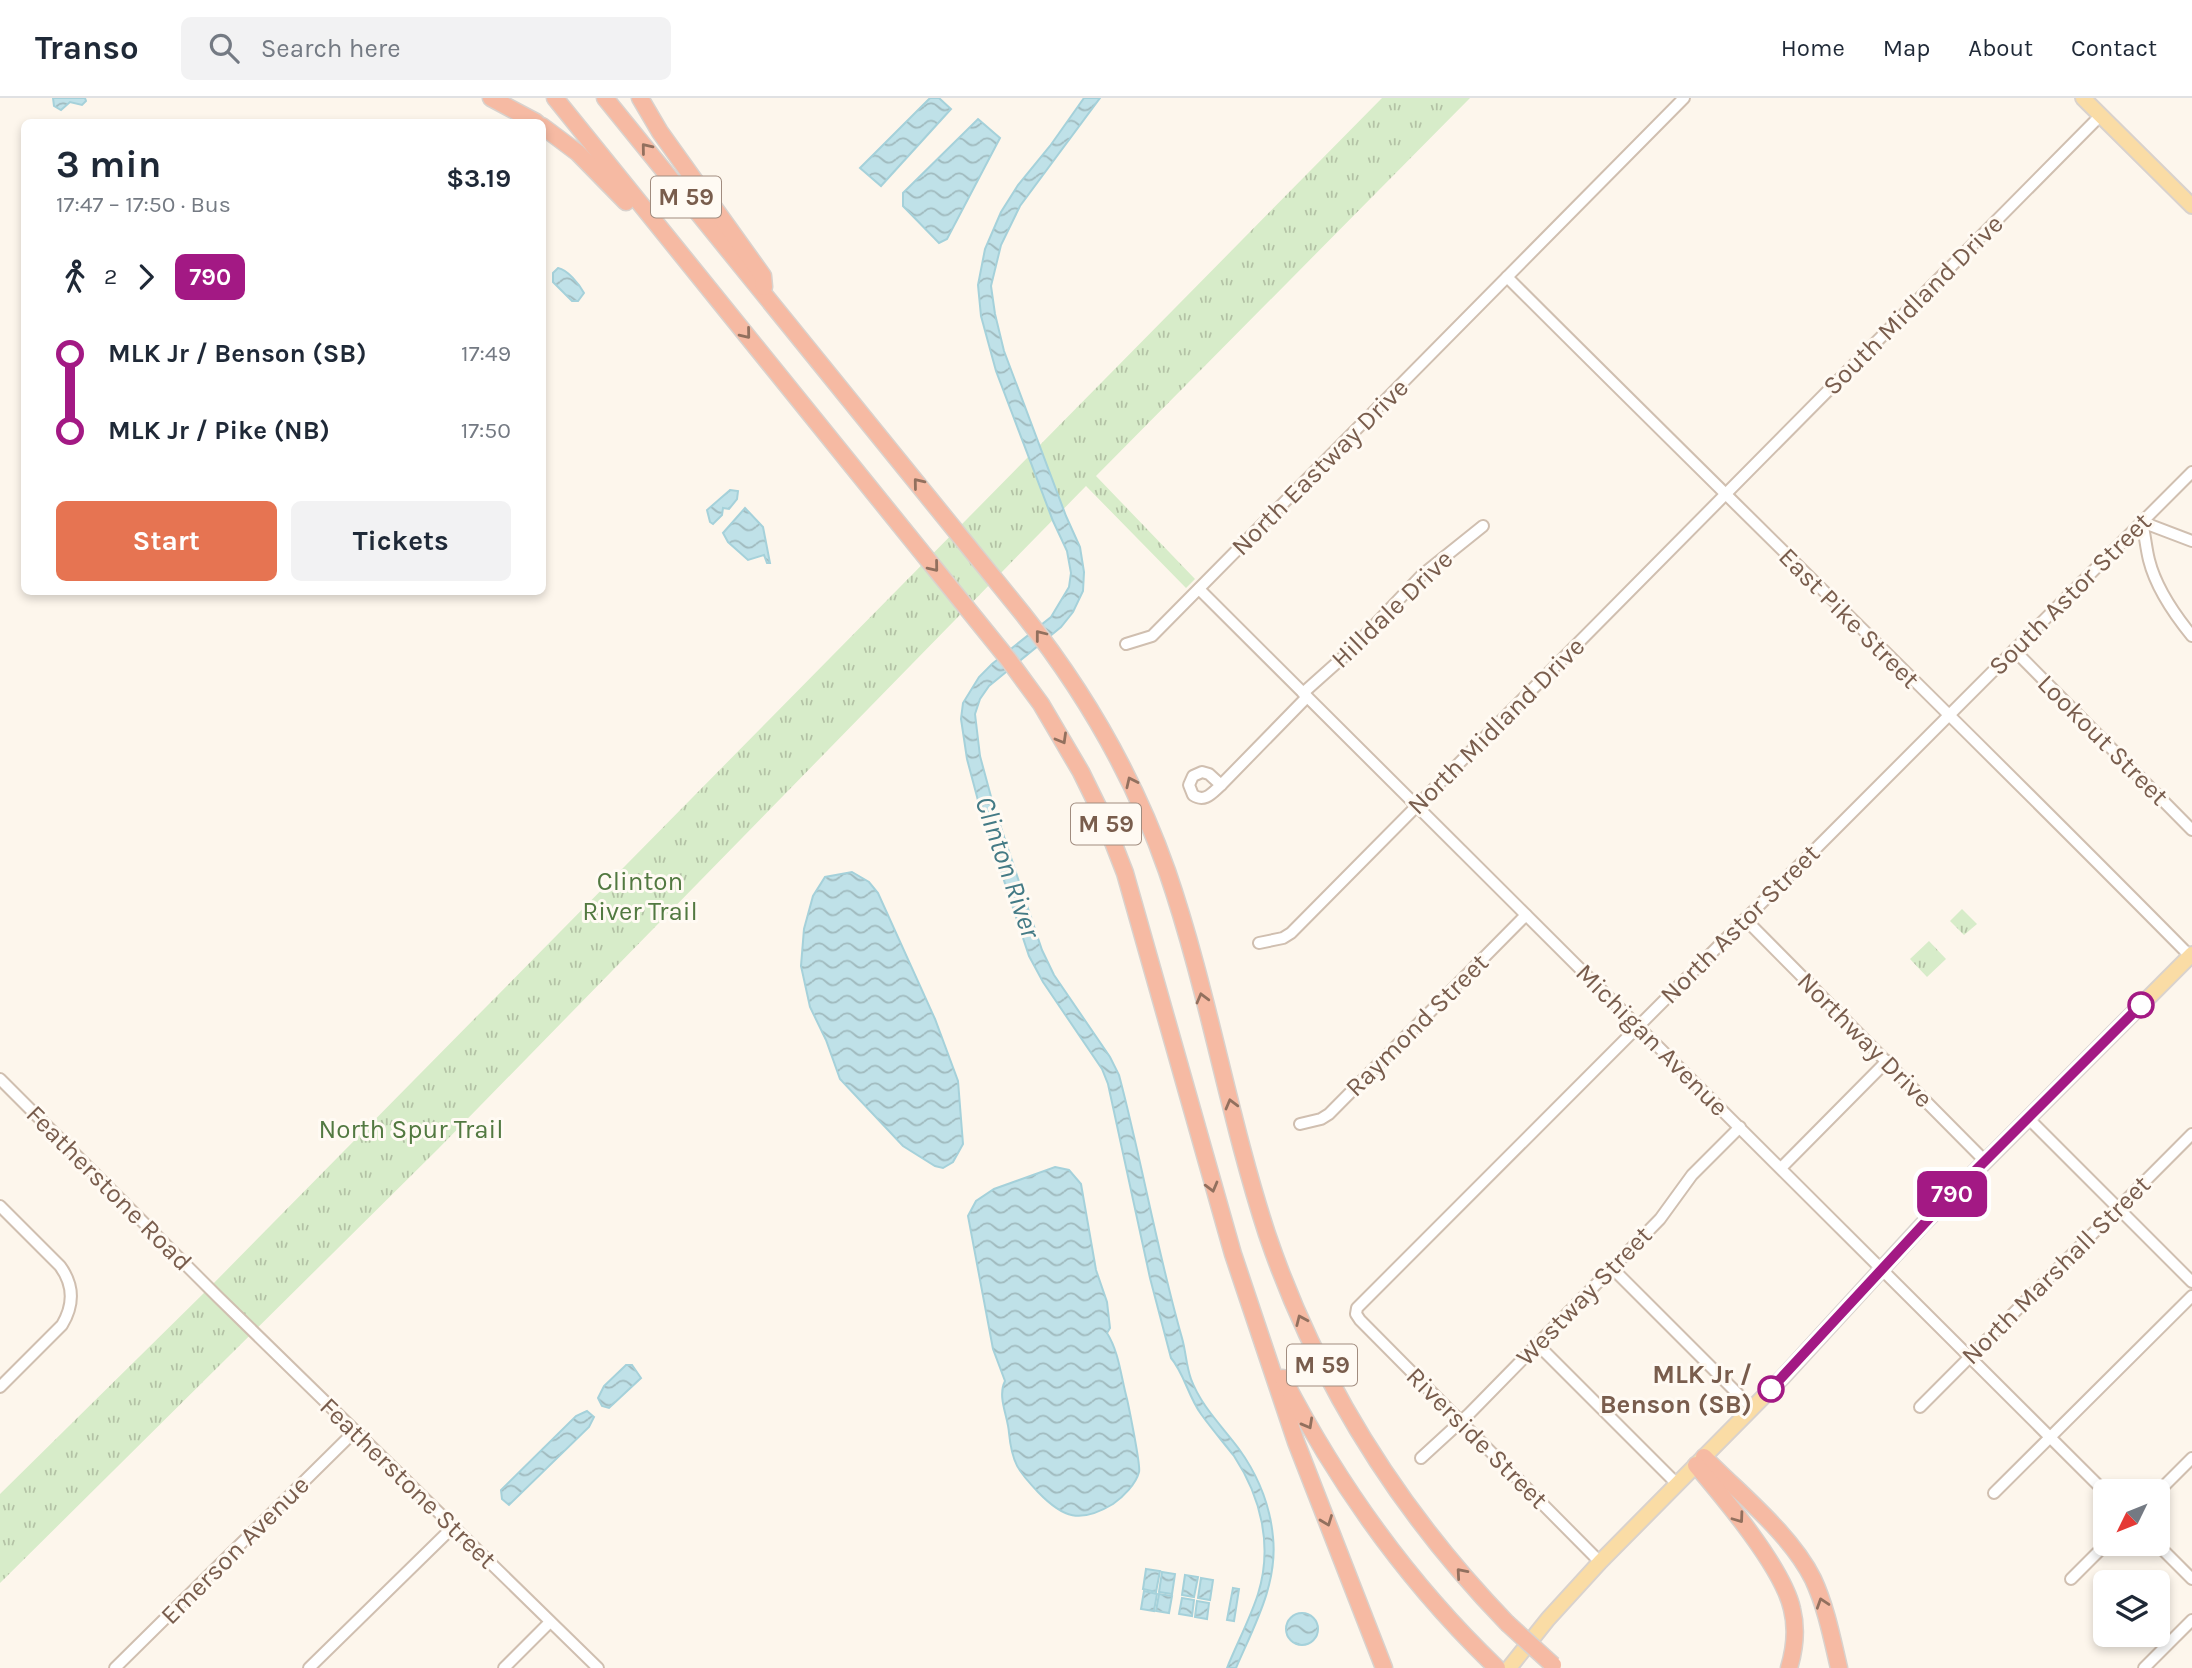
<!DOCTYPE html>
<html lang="en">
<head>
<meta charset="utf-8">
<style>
	body { margin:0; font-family:Karla,sans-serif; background:#f2f2f3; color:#1f2937; height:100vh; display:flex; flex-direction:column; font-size:26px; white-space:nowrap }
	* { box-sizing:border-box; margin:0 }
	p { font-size:23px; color:#747a83 }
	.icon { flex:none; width:38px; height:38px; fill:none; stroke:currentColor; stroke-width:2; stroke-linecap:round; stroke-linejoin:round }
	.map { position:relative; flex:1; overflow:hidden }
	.drawer { position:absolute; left:21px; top:21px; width:525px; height:476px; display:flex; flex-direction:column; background:#fff; border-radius:10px; box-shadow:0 4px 10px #0003 }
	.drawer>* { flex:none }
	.badge { padding:0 14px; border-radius:10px; font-size:24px; line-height:46px }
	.needle { width:46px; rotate:227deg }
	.tools { position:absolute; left:2093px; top:1381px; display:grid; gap:14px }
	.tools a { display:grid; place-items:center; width:77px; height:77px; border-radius:10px; background:#fff; box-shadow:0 4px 10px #0003; font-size:35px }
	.map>.badge { position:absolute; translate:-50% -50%; box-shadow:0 0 0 4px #fff }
	.legs { display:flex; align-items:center; gap:10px; height:77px; padding:0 35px; font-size:23px }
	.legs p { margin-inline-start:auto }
	.overview { display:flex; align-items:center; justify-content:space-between; height:119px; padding:0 35px }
	h1 { font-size:38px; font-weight:700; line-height:52px }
	.action { display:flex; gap:14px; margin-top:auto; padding:14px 35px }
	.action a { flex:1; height:80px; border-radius:10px; background:#e67452; color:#fff; font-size:28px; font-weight:700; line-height:80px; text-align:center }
	.action a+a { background:#f2f2f3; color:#1f2937 }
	ul { padding:0 35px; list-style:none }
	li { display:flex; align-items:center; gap:24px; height:77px; font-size:26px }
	li i { display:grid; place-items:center; width:10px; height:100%; margin:0 9px; background:currentColor }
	li i::after { content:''; width:18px; height:18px; margin:-9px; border:5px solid; border-radius:50%; background:#fff }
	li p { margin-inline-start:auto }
	li:first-child i { background:linear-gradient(#0000 50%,currentColor 0) }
	li:last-child i { background:linear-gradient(currentColor 50%,#0000 0) }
	header { display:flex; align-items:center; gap:42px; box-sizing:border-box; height:98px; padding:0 35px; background:#fff; border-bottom:2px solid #e0e1e3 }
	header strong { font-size:33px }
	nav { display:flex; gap:38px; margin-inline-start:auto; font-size:24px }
	.search { width:490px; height:63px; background:#f2f2f3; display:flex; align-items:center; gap:18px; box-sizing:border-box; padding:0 24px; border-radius:10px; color:#747a83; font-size:26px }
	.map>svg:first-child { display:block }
	.grass { fill:url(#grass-tufts) }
	.water { fill:url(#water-waves); stroke:#a5d1da; stroke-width:2 }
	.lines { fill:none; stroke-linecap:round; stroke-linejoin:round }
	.minor-casing { stroke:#d0bfb0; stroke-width:14 }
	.major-casing { stroke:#d9d2cd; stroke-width:18 }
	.highway-casing { stroke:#d9d2cd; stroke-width:19 }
	.minor { stroke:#fff; stroke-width:10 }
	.major { stroke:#fadca5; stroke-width:14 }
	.highway { stroke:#f6baa3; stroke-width:16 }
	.highway-bridge-casing { stroke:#d9d2cd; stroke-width:19; stroke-linecap:butt }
	.highway-bridge { stroke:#f6baa3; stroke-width:16 }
	.oneway { stroke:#92705e }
	.line-1-casing { stroke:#fff; stroke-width:16 }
	.line-1 { stroke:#a31984; stroke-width:10 }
	.stop-1-dot { fill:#fff; stroke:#a31984; stroke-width:3.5 }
	.labels { text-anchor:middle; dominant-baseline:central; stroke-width:6; stroke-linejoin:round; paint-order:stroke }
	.shield { fill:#fffaf3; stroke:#a18c7f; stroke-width:2 }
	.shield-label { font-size:24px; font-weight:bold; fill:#795d4d }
	.street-label { font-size:26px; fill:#795d4d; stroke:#fffaf3 }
	.park-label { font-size:26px; fill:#527941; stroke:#fffaf3 }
	.stop-label { font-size:26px; font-weight:bold; fill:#795d4d; stroke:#fffaf3; text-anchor:end }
	.water-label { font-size:28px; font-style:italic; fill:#437a85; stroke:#fffaf3 }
</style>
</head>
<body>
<header>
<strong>Transo</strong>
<div class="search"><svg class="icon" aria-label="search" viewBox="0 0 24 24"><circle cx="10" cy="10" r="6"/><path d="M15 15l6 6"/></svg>Search here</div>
<nav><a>Home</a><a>Map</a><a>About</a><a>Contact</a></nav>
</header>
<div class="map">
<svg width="2192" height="1570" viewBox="0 0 2192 1570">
	<defs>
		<pattern id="grass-tufts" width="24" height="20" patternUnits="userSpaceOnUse" patternTransform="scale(1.75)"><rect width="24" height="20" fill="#d7ecc9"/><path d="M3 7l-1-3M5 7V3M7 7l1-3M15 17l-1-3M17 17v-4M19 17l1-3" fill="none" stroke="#b3c2a5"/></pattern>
		<pattern id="water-waves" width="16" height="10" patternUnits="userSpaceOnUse" patternTransform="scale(1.75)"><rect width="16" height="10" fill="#bfe1e8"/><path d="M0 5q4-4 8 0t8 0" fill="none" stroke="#a0babe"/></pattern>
	</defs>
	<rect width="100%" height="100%" fill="#fdf6ec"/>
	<g class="grass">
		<polygon points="1382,0 1470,0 1096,378 1195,481 1186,490 1086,388 438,1051 0,1485 0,1396 208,1191"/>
		<polygon points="1962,811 1977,826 1964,837 1950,823"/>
		<polygon points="1929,843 1946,861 1927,879 1910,861"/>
	</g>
	<g class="water">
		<polygon points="53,0 85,0 86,3 82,7 70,4 61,12 54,8"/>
		<polygon points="930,0 939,0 951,11 881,88 860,70"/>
		<path d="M 1084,0 L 1100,0 L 1020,108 L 1001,147 L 991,188 L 995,216 L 1004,253 L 1066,418 L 1080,449 L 1084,474 L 1083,493 L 1073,514 L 1061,529 L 989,588 L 980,601 L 975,616 L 980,658 L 993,706 L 1042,852 L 1054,877 L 1110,959 L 1119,977 C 1142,1064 1157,1153 1182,1240 C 1186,1254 1186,1267 1191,1281 C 1201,1308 1222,1328 1239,1351 C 1257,1376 1270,1407 1273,1439 C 1278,1486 1254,1528 1236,1570 L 1227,1570 C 1237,1545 1250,1521 1258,1496 C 1273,1448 1261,1399 1234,1358 C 1223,1344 1211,1330 1201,1316 C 1188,1298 1184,1275 1171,1260 L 1150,1180 L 1108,986 L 1102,971 L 1043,884 L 1029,858 L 980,710 L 967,661 L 961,621 L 963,605 L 979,579 L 992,566 L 1051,519 L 1069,489 L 1071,475 L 1067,453 L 1053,423 L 996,273 L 981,218 L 978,187 L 985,151 L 1001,114 L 1018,87 L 1050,48 Z"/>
		<polygon points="978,21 1000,40 947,141 939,145 903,108 903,95"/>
		<path d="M 558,170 C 568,172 579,186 584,195 L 578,203 L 572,203 L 553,184 L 553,175 Z"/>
		<polygon points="730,392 738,393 737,401 729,411 723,410 722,417 713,426 710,424 707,412"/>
		<polygon points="745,410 763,429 770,465 767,465 764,457 748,462 728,444 723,435"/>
		<polygon points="852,774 869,784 878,795 935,921 958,983 963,1046 953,1064 943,1070 935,1068 903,1048 840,981 826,942 810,909 801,868 804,831 813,798 825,779"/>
		<path d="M 1055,1069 L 1069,1072 L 1081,1086 L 1096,1172 L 1107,1204 L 1110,1230 L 1107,1235 C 1119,1254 1121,1279 1127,1301 C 1129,1310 1141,1369 1139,1374 C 1136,1386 1123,1399 1113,1406 C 1080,1426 1063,1420 1038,1394 C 1018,1373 1012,1365 1009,1335 C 1008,1318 997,1299 1005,1283 L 993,1251 L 968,1118 L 976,1103 L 994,1091 Z"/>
		<polygon points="626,1267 632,1267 641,1280 609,1310 602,1308 598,1300 604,1288"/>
		<polygon points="587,1313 594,1319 589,1329 509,1407 502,1401 501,1392 576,1318"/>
		<polygon points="1146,1471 1160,1473 1156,1494 1143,1491"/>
		<polygon points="1162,1474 1175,1476 1172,1496 1159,1494"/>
		<polygon points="1185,1477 1198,1479 1194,1499 1182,1497"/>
		<polygon points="1201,1480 1213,1482 1210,1502 1198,1500"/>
		<polygon points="1233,1490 1239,1491 1234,1523 1227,1522"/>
		<polygon points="1144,1493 1157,1496 1154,1513 1141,1511"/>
		<polygon points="1159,1496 1172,1498 1169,1515 1156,1513"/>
		<polygon points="1182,1500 1194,1502 1192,1518 1179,1516"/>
		<polygon points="1197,1503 1209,1505 1207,1521 1195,1519"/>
		<circle cx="1302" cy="1531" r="16"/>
	</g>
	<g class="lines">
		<g class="minor-casing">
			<g id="minor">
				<path d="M 1507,179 C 1735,407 1966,631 2192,860"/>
				<path d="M 2142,424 C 2145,437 2146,450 2149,462 C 2156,490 2174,516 2192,538"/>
				<polyline points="2142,424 2192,443"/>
				<polyline points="1199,491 2105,1394"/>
				<polyline points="1126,546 1152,538 1684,0"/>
				<polyline points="2014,552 2192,732"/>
				<polyline points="1303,595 1350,553 1422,477 1483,428"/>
				<path d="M 1202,674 L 1209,676 L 1221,687 C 1212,695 1205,705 1193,697 L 1189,687 L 1193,678 Z"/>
				<polyline points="1221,687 1307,599"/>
				<polyline points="1745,821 1985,1063"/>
				<polyline points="1259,845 1283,840 1291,835 2101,17"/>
				<polyline points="0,981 218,1199 598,1570"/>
				<polyline points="2028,1020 2192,1184"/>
				<polyline points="1300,1026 1321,1021 1329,1016 1526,817"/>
				<polyline points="1781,1070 1887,963"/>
				<path d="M 0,1108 L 60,1168 C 74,1187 74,1207 62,1227 L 0,1289"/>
				<polyline points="1612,1170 1752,1310"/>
				<polyline points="1537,1246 1677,1386"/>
				<polyline points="1920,1309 2192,1036"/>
				<polyline points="1421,1360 1469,1316 1660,1121 1692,1077 1740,1029"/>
				<polyline points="2158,1394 2192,1360"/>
				<polyline points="1994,1395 2192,1198"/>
				<polyline points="2157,1446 2192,1481"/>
				<polyline points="1600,1464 1360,1222 1356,1216 1357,1210 2192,374"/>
				<polyline points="2071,1481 2106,1446"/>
				<polyline points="115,1570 355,1333"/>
				<polyline points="309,1570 453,1429"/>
				<polyline points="504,1570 550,1524"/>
				<polyline points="2144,1570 2192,1522"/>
			</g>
		</g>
		<g class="major-casing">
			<g id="major">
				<polyline points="2083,0 2192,108"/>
				<polyline points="1509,1570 1548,1521 1600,1464 1783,1279 1922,1127 2192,856"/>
			</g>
		</g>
		<g class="highway-casing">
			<g id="highway">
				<polyline points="491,0 536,24"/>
				<polyline points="555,0 1008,561 1041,606 1081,674 1104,721 1125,775 1233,1156 1296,1344 1384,1570"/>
				<path d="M 605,0 L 1023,516 C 1085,594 1134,679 1167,773 C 1208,892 1228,1017 1267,1136 C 1317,1283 1399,1413 1507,1525"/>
				<polyline points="640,0 660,34 763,178 764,189"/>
				<polyline points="542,28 578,55 626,104"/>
				<path d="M 1283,1280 C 1339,1388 1409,1486 1497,1570"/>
				<path d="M 1704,1359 C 1740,1396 1790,1435 1813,1481 C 1826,1509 1832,1540 1839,1570"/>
				<path d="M 1696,1367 C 1724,1400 1783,1470 1792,1511 C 1797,1531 1795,1550 1789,1570"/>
			</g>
		</g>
		<use href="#minor" class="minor"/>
		<use href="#major" class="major"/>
		<use href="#highway" class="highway"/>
		<g class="highway-bridge-casing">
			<polyline id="highway-bridge" points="1507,1525 1553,1567"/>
		</g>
		<use href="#highway-bridge" class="highway-bridge"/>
	</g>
	<defs><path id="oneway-chevron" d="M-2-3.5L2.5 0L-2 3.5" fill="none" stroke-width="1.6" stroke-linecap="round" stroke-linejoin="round" transform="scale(1.75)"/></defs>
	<g class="oneway">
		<use href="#oneway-chevron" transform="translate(646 50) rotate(-129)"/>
		<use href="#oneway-chevron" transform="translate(746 236) rotate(51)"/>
		<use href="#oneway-chevron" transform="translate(918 385) rotate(-129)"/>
		<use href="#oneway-chevron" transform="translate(934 469) rotate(51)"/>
		<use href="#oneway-chevron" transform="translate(1040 537) rotate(-128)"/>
		<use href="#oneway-chevron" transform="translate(1062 641) rotate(60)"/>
		<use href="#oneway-chevron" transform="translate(1131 684) rotate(-115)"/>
		<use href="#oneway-chevron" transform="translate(1202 900) rotate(-105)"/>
		<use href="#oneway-chevron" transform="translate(1231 1006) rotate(-105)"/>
		<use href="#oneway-chevron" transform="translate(1212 1089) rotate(75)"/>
		<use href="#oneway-chevron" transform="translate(1301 1222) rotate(-114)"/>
		<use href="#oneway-chevron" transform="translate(1308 1326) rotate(61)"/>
		<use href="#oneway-chevron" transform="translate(1739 1420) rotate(54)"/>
		<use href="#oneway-chevron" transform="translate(1327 1423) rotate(69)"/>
		<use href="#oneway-chevron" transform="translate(1461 1475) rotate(-131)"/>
		<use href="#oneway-chevron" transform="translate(1822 1505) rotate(-108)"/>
	</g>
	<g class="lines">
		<g class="line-1-casing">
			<polyline id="line-1" points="1771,1291 1947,1101 2141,907"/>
		</g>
		<use href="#line-1" class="line-1"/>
	</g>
	<g class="stop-1-dot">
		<circle cx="2141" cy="907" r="12"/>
		<circle cx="1771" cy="1291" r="12"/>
	</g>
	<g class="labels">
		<g class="shield">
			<rect x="651" y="78.5" width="70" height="41" rx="5"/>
			<rect x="1071" y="705.5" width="70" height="41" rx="5"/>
			<rect x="1287" y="1246.5" width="70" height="41" rx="5"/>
		</g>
		<g class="shield-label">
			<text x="686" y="99">M 59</text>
			<text x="1106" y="726">M 59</text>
			<text x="1322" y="1267">M 59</text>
		</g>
		<g class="street-label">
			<text transform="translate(1913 207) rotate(-45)">South Midland Drive</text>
			<text transform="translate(1320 369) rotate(-45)">North Eastway Drive</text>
			<text transform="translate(2070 496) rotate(-45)">South Astor Street</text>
			<text transform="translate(1392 511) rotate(-44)">Hilldale Drive</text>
			<text transform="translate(1849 520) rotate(45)">East Pike Street</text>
			<text transform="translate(1496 628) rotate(-45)">North Midland Drive</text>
			<text transform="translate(2103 642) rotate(45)">Lookout Street</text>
			<text transform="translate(1740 826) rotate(-45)">North Astor Street</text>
			<text transform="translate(1417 927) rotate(-45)">Raymond Street</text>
			<text transform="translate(1652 942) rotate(45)">Michigan Avenue</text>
			<text transform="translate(1865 942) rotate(45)">Northway Drive</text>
			<text transform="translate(109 1090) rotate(45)">Featherstone Road</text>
			<text transform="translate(2056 1172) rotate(-45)">North Marshall Street</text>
			<text transform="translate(1584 1198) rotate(-46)">Westway Street</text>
			<text transform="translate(1477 1340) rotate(45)">Riverside Street</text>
			<text transform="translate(408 1385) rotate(44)">Featherstone Street</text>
			<text transform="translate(235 1452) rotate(-45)">Emerson Avenue</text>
		</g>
		<g class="park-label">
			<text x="640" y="783">Clinton<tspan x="640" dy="30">River Trail</tspan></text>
			<text x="411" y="1031">North Spur Trail</text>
		</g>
		<g class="stop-label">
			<text x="1752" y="1276">MLK Jr /<tspan x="1752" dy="30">Benson (SB)</tspan></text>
		</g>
		<g class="water-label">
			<text transform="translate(1008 769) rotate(71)">Clinton River</text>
		</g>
	</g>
</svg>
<div class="tools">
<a><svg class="needle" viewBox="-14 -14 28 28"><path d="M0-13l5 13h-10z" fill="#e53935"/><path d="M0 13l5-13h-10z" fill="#747a83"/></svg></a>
<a><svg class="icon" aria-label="layers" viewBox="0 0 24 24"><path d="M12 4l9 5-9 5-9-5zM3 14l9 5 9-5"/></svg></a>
</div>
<b class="badge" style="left:1952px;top:1096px;background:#a31984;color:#fff">790</b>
<section class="drawer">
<div class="overview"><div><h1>3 min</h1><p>17:47 – 17:50 · Bus</p></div><b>$3.19</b></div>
<div class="legs"><svg class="icon" aria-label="walk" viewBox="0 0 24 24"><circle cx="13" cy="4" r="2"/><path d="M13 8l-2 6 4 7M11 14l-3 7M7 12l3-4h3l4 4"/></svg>2<svg class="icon" aria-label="forward" viewBox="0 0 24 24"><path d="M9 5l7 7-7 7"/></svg><b class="badge" style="background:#a31984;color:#fff">790</b></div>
<ul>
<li><i style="color:#a31984"></i><b>MLK Jr / Benson (SB)</b><p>17:49</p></li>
<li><i style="color:#a31984"></i><b>MLK Jr / Pike (NB)</b><p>17:50</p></li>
</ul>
<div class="action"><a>Start</a><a>Tickets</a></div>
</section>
</div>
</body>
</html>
